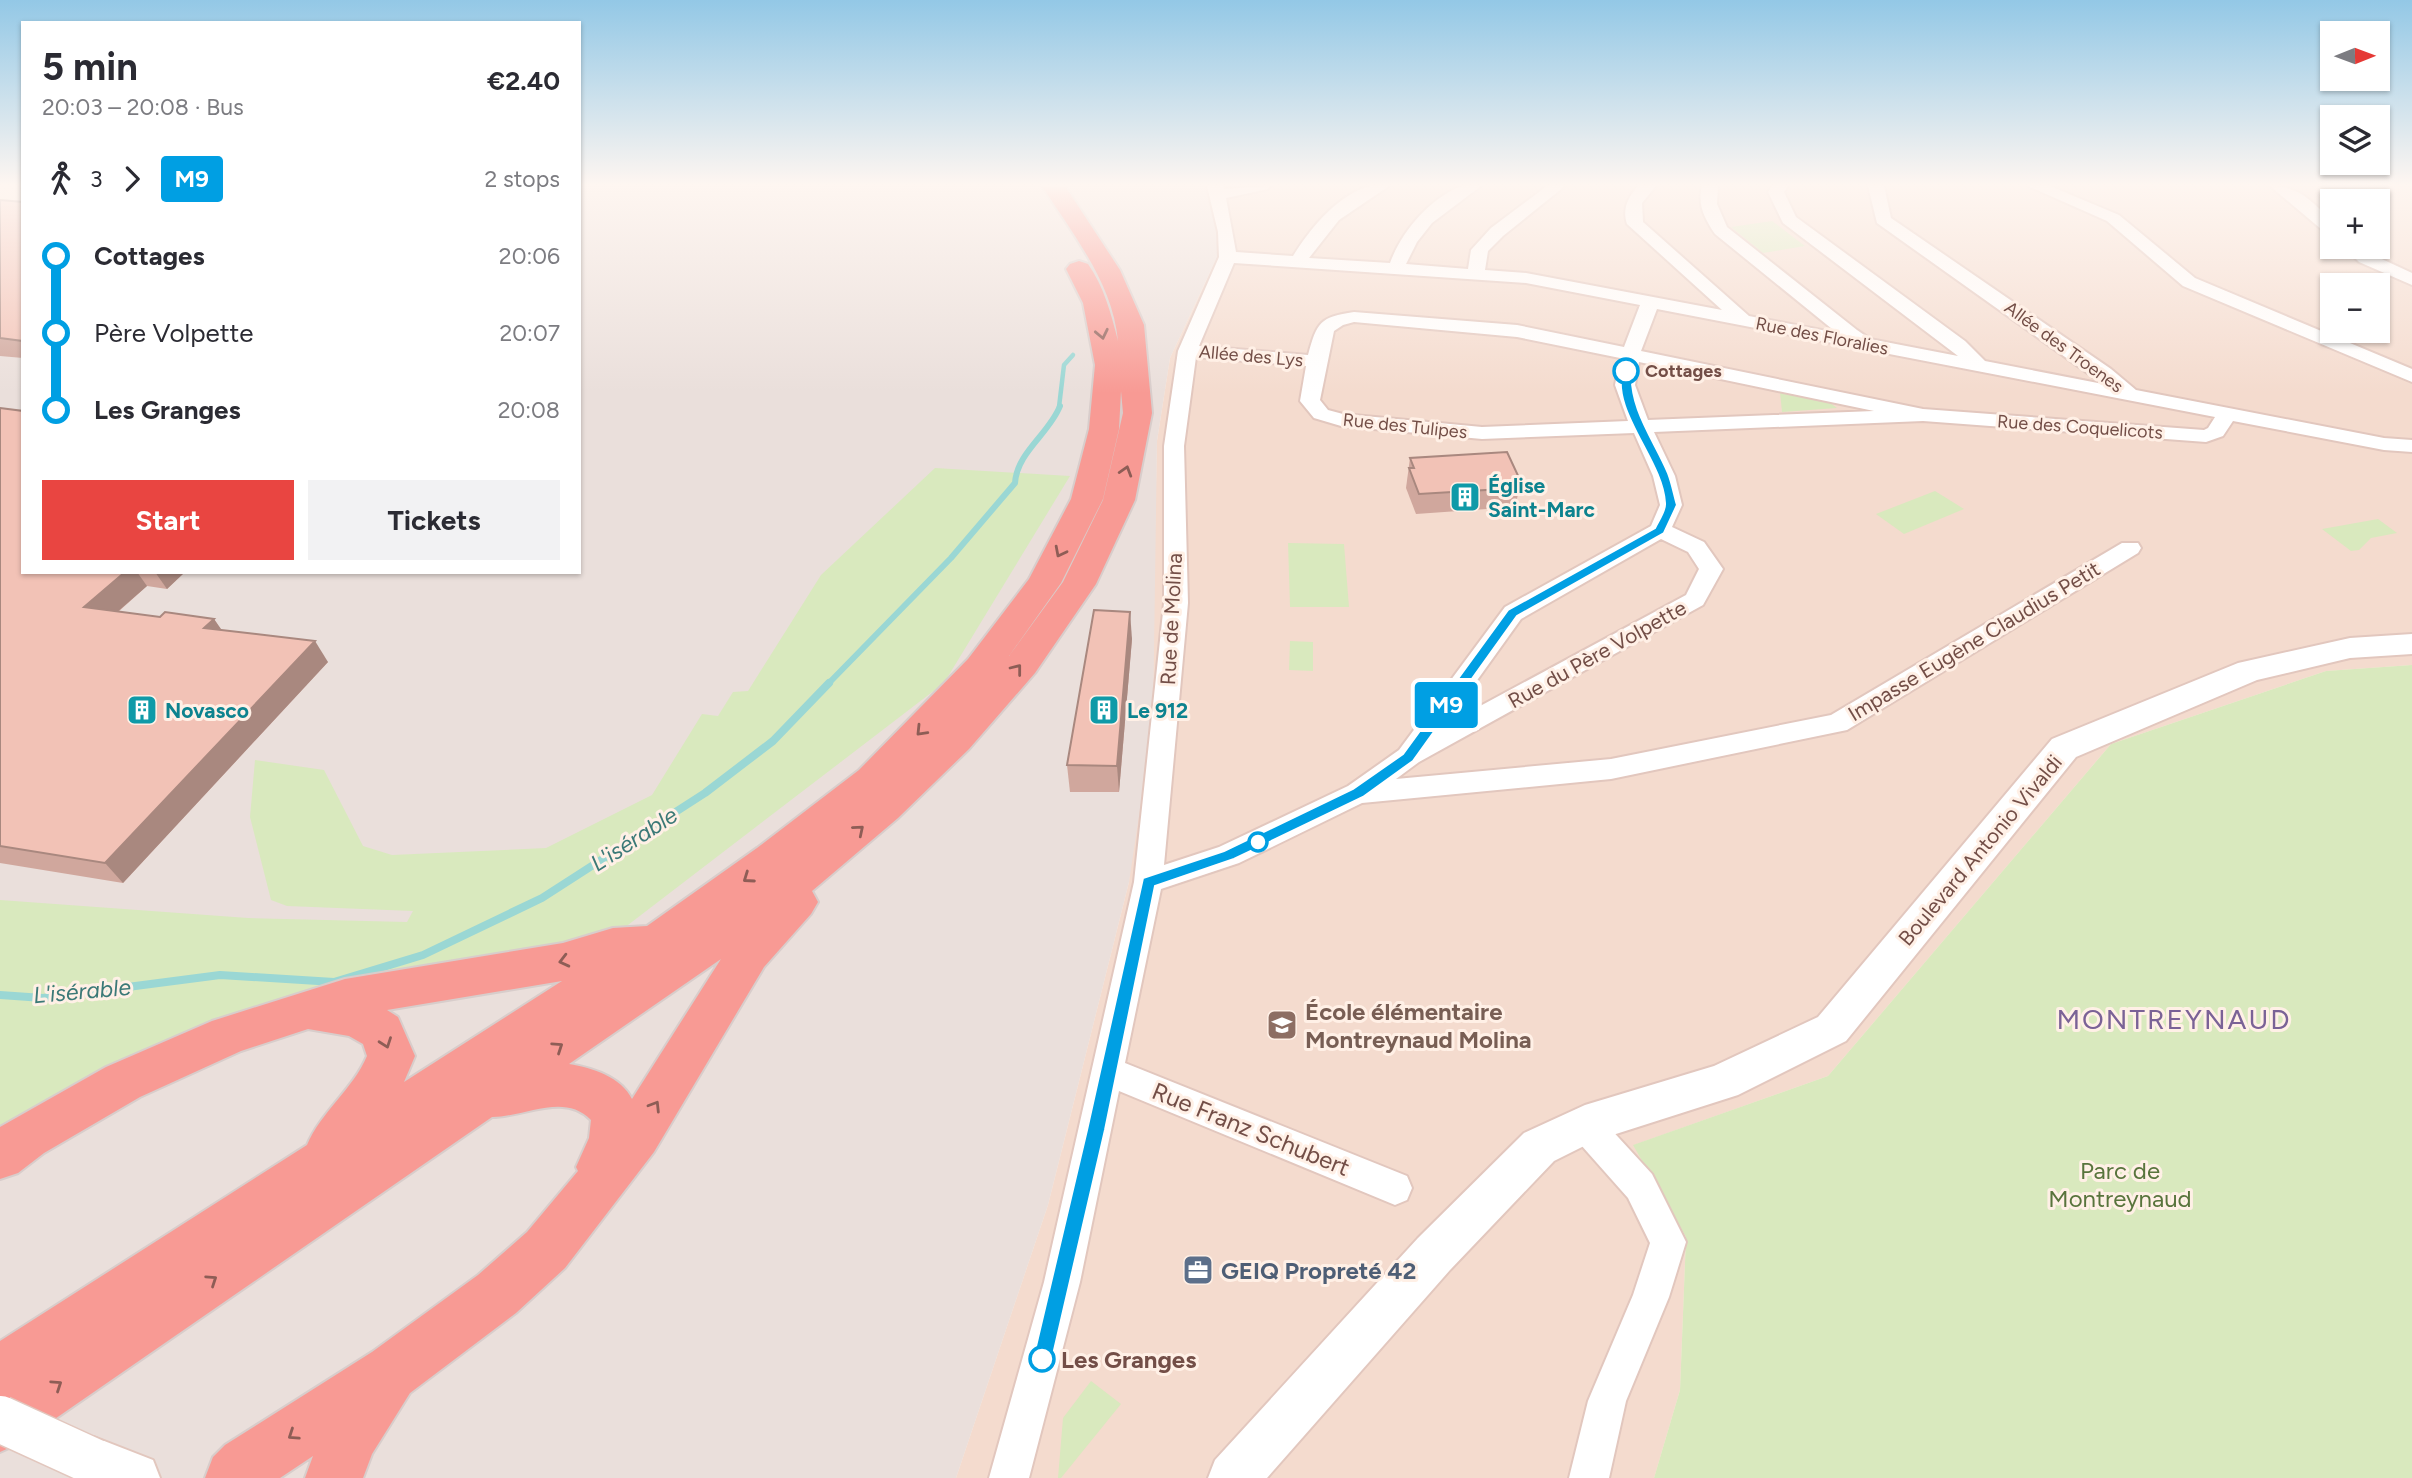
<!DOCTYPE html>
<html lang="en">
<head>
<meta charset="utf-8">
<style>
	body { margin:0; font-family:Figtree,sans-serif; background:#f2f2f3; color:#2b2b33; height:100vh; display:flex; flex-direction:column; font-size:26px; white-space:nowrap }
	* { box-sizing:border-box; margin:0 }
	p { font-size:23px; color:#7c7c81 }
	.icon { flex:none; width:38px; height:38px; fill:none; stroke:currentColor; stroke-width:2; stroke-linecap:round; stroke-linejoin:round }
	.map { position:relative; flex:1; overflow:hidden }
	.drawer { position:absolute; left:21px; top:21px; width:560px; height:553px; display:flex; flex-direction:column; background:#fff; border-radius:0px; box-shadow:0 2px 5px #0004 }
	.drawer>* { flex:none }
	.badge { padding:0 14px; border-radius:5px; font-size:24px; line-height:46px }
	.needle { width:46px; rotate:89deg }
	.tools { position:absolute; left:2320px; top:21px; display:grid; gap:14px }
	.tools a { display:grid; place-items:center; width:70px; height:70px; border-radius:0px; background:#fff; box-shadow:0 2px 5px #0004; font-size:35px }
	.map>.badge { position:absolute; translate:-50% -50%; box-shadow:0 0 0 4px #fff }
	.legs { display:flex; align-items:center; gap:10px; height:77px; padding:0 21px; font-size:23px }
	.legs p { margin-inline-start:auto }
	.head { display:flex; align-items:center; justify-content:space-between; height:119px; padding:0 21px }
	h1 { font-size:38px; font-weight:700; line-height:52px }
	.button { display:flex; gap:14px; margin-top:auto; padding:14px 21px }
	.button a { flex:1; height:80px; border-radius:0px; background:#e94541; color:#fff; font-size:28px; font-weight:700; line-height:80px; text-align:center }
	.button a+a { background:#f2f2f3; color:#2b2b33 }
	ul { padding:0 21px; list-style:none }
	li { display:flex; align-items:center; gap:24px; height:77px; font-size:26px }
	li i { display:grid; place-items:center; width:10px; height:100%; margin:0 9px; background:currentColor }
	li i::after { content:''; width:18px; height:18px; margin:-9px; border:5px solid; border-radius:50%; background:#fff }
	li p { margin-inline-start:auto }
	li:first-child i { background:linear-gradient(#0000 50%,currentColor 0) }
	li:last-child i { background:linear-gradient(currentColor 50%,#0000 0) }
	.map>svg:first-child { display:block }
	.residential { fill:#f4dbce; fill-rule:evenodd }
	.industrial { fill:#eadfdb }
	.green { fill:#d9e9be }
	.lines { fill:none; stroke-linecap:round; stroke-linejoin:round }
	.stream-far2 { stroke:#9ad7d4; stroke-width:4.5 }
	.stream-far1 { stroke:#9ad7d4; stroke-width:6 }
	.stream { stroke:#9ad7d4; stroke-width:8 }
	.minor-casing { stroke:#e2c7be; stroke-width:4 }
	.tertiary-casing { stroke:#e2c7be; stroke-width:4 }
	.motorway-casing { stroke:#d8cdcb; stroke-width:4 }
	.minor { fill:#fff; fill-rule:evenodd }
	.tertiary { fill:#fff; fill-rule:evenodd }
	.motorway { fill:#f89a94; fill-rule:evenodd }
	.tertiary-bridge-casing { stroke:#e2c7be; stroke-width:49; stroke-linecap:butt }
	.tertiary-bridge { stroke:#fff; stroke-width:46 }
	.wall { fill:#d0a79d }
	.shaded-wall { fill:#a9887f }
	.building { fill:#f2c2b6; stroke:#a9887f; stroke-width:2 }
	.oneway { stroke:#8e5d56 }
	.line-1 { fill:#009fe3; stroke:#fff; stroke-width:2 }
	.stop-1-dot { fill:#fff; stroke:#009fe3; stroke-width:3.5 }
	.labels { text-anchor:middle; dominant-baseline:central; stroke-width:6; stroke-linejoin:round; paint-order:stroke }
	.far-street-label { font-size:18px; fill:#734e47; stroke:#fff0e6 }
	.far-stop-label { font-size:18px; font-weight:bold; fill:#734e47; stroke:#fff0e6; text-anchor:start }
	.culture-label { font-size:21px; font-weight:bold; fill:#0d838f; stroke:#fff0e6; text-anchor:start }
	.street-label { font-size:21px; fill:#734e47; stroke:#fff0e6 }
	.water-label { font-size:23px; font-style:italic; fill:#3b7977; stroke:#fff0e6 }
	.near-education-label { font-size:24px; font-weight:bold; fill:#785e54; stroke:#fff0e6; text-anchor:start }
	.near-street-label { font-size:24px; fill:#734e47; stroke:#fff0e6 }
	.near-park-label { font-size:24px; fill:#58743c; stroke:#fff0e6 }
	.near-service-label { font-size:24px; font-weight:bold; fill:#4e5e75; stroke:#fff0e6; text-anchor:start }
	.near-stop-label { font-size:24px; font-weight:bold; fill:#734e47; stroke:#fff0e6; text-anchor:start }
	.near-neighbourhood-label { font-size:28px; letter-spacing:2px; fill:#7a6296; stroke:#fff0e6 }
</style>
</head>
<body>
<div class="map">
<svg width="2412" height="1478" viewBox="0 0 2412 1478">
	<rect width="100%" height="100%" fill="#fcebdf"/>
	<path class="residential" d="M 1236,186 L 2412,186 L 2412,665 L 2326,671 L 2111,744 L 1828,1076 L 1634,1145 L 1686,1237 L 1680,1390 L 1654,1478 L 956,1478 L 1048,1205 L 1129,882 L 1154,579 L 1157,441 L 1170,358 L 1217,257 L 1224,189 ZM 2333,201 L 2378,201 L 2378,247 L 2333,247 ZM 2333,285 L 2378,285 L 2378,331 L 2333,331 Z"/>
	<polygon class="industrial" points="579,186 1236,186 1224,189 1217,257 1170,358 1157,441 1153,723 1129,882 1048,1205 956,1478 0,1478 0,205 23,207 23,572 579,572"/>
	<g class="green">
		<polygon points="1772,221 1805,246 1763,253 1731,227"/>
		<polygon points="1780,392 1829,402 1837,408 1782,412"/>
		<polygon points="935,468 1070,476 944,683 611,938 165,1043 0,1134 0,900 248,918 407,922 413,911 287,906 271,900 250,817 255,760 324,770 363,846 392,855 546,848 652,795 702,714 718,716 733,692 748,691 821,575"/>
		<polygon points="1935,491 1964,509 1904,534 1876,514"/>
		<polygon points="2378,519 2397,533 2371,538 2359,550 2351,551 2322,529"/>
		<polygon points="1288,543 1344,544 1349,607 1290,607"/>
		<polygon points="1290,641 1313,642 1313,671 1289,670"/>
		<polygon points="2412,665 2412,1478 1654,1478 1680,1390 1686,1237 1633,1145 1828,1076 2111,744 2326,671"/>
		<polygon points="1091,1381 1121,1404 1061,1478 1058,1478 1063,1418"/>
	</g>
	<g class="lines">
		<polyline class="stream-far2" points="1059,407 1064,365 1073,355"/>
		<path class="stream-far1" d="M 827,685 L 951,558 L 1015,483 C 1017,452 1049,434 1060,406"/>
		<polyline class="stream" points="0,995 43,998 220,975 334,982 423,955 542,898 705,793 773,741 829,683"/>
		<g class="minor-casing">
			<g id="minor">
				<path d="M 1207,186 L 1223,186 L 1224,189 L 1270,186 L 1268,189 L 1226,198 L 1236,252 L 1293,256 C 1310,229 1335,198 1366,187 C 1373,185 1382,186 1389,186 L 1339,220 L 1309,258 L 1390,263 C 1401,233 1428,200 1459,187 C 1465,185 1474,186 1481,186 L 1432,223 L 1417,242 L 1406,264 L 1468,269 L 1471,250 L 1491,228 L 1547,186 L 1565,186 L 1503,236 L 1488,251 L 1485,270 L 1526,273 L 1722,310 L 1627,224 C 1622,208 1628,198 1638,186 L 1656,186 L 1642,203 L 1643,222 L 1749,316 L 1837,333 L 1715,234 C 1705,219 1697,205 1702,186 L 1718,186 L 1717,204 L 1727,227 L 1857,330 L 1870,339 L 1958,356 L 1783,223 L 1768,192 L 1772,186 L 1788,186 L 1784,192 L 1796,217 L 1965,341 L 1985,361 L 2103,384 L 1877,223 L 1868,186 L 1884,186 L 1891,218 L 2111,369 L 2136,390 L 2384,438 L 2412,440 L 2412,452 L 2384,450 L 2233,421 L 2223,436 L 2206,442 L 1923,421 L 1654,432 L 1675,476 L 1682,505 L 1672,527 L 1704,542 L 1723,569 L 1703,605 L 1419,762 L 1396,779 L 1611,759 L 1831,715 L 2122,543 L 2138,543 L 2141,548 L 2138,553 L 1847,730 L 1611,779 L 1362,803 L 1239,863 L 1161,889 L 1125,1063 L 1407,1176 L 1412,1188 L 1407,1200 L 1395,1205 L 1119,1091 L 1080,1282 L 1029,1478 L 989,1478 L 1044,1282 L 1134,882 L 1164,603 L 1164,446 L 1178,351 L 1219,257 L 1218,232 ZM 1234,263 L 1526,283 L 1640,305 L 1624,347 L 1517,325 L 1354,312 C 1320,317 1317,322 1308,355 L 1199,346 ZM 1657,309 L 2215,417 L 2208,428 L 2204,430 L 1923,409 L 1641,351 ZM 1354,322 L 1517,337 L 1620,358 L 1615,385 L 1628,421 L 1482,427 L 1343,414 L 1328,410 L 1320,400 L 1334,331 L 1343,325 ZM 1196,357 L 1306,366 L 1300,401 L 1314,418 L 1341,426 L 1482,439 L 1634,433 L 1653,476 L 1660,505 L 1651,526 L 1505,607 L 1399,750 L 1348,786 L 1219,847 L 1164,865 L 1188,603 L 1184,446 ZM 1639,362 L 1874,411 L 1648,420 L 1635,385 ZM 1661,539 L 1688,552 L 1699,569 L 1686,595 L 1445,725 L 1521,619 Z"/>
				<polygon points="2028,186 2050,186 2119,215 2195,278 2412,369 2412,382 2183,286 2107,221"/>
				<path d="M 2270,186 C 2301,186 2311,202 2333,221 L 2333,235 L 2327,234 Z"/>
				<polygon points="2344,247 2362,247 2371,254 2412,273 2412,285 2359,262"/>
				<polygon points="1585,1110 1597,1114 1652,1174 1686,1242 1669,1297 1626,1401 1609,1478 1569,1478 1588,1401 1633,1295 1650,1243 1628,1198 1573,1136 1568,1125 1573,1114"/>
			</g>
		</g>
		<g class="tertiary-casing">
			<g id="tertiary">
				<polygon points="2412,634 2412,654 2350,658 2257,680 2076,757 1846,1041 1738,1095 1594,1141 1554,1161 1450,1270 1267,1478 1208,1478 1215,1460 1418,1238 1524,1133 1585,1105 1714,1066 1818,1017 2052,739 2238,663 2350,638"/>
				<polygon points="94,1437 153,1460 160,1478 75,1478 69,1462 76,1444"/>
			</g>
		</g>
		<g class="motorway-casing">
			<path id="motorway" d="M 1042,186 L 1065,186 L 1120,270 L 1144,325 L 1152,413 L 1135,500 L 1096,584 L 1035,673 L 969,749 L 898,818 L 812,891 L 818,902 L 811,914 L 764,967 L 654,1152 L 565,1268 L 516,1313 L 410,1393 L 372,1454 L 363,1478 L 305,1478 L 313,1456 L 280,1478 L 205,1478 L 213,1457 L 225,1445 L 372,1352 L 478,1275 L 527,1232 L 578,1171 L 576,1167 L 589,1138 L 591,1120 C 564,1092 525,1117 492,1117 L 20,1443 L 0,1452 L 0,1341 L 307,1145 C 321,1112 353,1089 367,1056 L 363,1044 L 349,1036 L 308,1029 L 241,1051 L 140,1097 L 44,1153 L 18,1173 L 0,1179 L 0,1127 L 106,1067 L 212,1021 L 345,979 L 563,943 L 613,928 L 647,926 L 757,848 L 859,770 L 968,659 L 1029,579 L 1071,499 L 1089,429 L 1095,365 L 1083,303 L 1066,269 L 1070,264 L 1079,261 L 1088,264 C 1104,287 1111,313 1118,341 C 1113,283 1072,233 1042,186 ZM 1121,391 L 1123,413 L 1103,500 L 1063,582 L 1009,656 L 1061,583 L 1103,499 L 1119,429 ZM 721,959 L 632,1099 C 621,1077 593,1068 569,1064 ZM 562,981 L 404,1082 L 415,1056 L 398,1017 L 387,1010 Z"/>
		</g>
		<use href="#minor" class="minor"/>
		<use href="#tertiary" class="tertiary"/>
		<use href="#motorway" class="motorway"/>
		<g class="tertiary-bridge-casing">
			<polyline id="tertiary-bridge" points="0,1419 94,1462"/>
		</g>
		<use href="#tertiary-bridge" class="tertiary-bridge"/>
	</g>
	<g class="wall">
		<polygon points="0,200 23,202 23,358 0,356"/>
		<polygon points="0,408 23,572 185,572 167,589 147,586 118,612 160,617 214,619 221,630 328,662 123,883 0,863"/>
		<polygon points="1410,458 1521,482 1515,507 1416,514 1406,488"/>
		<polygon points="1132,639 1119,792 1070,792 1067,765"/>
	</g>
	<g class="shaded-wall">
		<polygon points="125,572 137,572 147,586 100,627 84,607"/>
		<polygon points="155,572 185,572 167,589"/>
		<polygon points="1130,612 1132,639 1119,792 1117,766"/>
		<polygon points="214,619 228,639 204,628"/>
		<polygon points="315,641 328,662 123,883 105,863"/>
	</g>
	<g class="building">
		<polygon points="0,200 23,202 23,341 0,338"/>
		<polygon points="0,408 23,411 23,572 125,572 84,607 160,617 165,612 214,619 204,628 315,641 105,863 0,846"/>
		<polygon points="1507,452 1521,482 1517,483 1519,488 1419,494 1409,468 1414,468 1410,458"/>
		<polygon points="1094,610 1130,612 1117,766 1067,765"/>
	</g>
	<defs><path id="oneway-chevron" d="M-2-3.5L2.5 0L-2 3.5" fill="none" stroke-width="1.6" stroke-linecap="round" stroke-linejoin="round" transform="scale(1.75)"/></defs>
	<g class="oneway">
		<use href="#oneway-chevron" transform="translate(1102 334) rotate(78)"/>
		<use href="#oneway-chevron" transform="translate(1126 471) rotate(-73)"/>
		<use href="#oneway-chevron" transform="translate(1060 552) rotate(117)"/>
		<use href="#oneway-chevron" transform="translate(1017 669) rotate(-52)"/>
		<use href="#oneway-chevron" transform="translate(921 731) rotate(134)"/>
		<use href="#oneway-chevron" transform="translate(859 830) rotate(-40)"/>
		<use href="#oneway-chevron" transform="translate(748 878) rotate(145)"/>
		<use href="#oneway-chevron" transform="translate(564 961) rotate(166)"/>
		<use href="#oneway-chevron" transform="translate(386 1043) rotate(70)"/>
		<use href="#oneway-chevron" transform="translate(558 1047) rotate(-34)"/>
		<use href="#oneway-chevron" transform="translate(655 1106) rotate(-58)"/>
		<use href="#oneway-chevron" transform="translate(212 1280) rotate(-34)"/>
		<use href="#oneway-chevron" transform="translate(57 1385) rotate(-34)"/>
		<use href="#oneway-chevron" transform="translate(293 1435) rotate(146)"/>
	</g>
	<linearGradient id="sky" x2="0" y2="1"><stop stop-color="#93c8e6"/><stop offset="0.47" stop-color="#fef6f1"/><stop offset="1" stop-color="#fef6f1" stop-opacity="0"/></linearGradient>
	<rect width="2412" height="393" fill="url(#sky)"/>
	<path class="line-1" d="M 1623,368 L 1632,371 C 1629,408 1654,440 1668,473 C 1672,483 1674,495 1677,505 L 1664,533 L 1517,616 L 1413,761 L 1363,797 L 1234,859 L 1155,886 L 1105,1130 L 1052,1359 L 1049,1365 L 1042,1368 L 1036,1365 L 1033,1359 L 1087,1130 L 1143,878 L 1224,851 L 1353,789 L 1403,754 L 1508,610 L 1655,528 C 1658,521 1666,511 1665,503 C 1663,460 1609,410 1623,368 Z"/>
	<defs>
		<g id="building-square" transform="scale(1.575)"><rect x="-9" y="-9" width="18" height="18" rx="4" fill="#0f9aa8" stroke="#fff0e6"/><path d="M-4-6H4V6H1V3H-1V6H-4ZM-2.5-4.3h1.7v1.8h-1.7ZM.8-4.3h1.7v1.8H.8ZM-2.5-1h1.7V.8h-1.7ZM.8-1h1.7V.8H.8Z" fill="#fff"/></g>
		<g id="school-square" transform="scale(1.575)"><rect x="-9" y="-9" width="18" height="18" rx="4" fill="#8d6e63" stroke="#fff0e6"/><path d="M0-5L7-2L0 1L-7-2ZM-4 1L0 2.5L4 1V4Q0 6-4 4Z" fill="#fff"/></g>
		<g id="office-square" transform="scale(1.575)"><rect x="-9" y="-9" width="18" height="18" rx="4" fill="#5c6f8a" stroke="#fff0e6"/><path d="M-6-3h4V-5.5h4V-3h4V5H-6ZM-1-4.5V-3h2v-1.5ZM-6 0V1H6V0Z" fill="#fff"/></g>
	</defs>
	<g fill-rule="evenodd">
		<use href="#building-square" x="1465" y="497"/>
		<use href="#building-square" x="142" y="710"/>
		<use href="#building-square" x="1104" y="710"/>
		<use href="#school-square" x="1282" y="1025"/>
		<use href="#office-square" x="1198" y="1270"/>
	</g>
	<g class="stop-1-dot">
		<circle cx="1626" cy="371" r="12"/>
		<circle cx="1258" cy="842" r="9"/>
		<circle cx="1042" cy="1359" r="12"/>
	</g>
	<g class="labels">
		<g class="far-street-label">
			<text transform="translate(1822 336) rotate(11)">Rue des Floralies</text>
			<text transform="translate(2064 347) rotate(36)">Allée des Troenes</text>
			<text transform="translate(1251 356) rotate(5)">Allée des Lys</text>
			<text transform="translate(1405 426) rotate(6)">Rue des Tulipes</text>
			<text transform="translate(2080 427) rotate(4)">Rue des Coquelicots</text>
		</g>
		<g class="far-stop-label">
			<text x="1645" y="371">Cottages</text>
		</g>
		<g class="culture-label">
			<text x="1488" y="485">Église<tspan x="1488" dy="24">Saint-Marc</tspan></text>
			<text x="165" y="710">Novasco</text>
			<text x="1127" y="710">Le 912</text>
		</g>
		<g class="street-label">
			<text transform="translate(1171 619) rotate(-87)">Rue de Molina</text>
			<text transform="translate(1974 641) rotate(-31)">Impasse Eugène Claudius Petit</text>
			<text transform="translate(1597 654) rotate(-29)">Rue du Père Volpette</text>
			<text transform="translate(1980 850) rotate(-50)">Boulevard Antonio Vivaldi</text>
		</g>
		<g class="water-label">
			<text transform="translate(634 839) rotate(-33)">L'isérable</text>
			<text transform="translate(82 991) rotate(-5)">L'isérable</text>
		</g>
		<g class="near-education-label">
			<text x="1305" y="1011">École élémentaire<tspan x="1305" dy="28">Montreynaud Molina</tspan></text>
		</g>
		<g class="near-street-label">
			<text transform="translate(1251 1129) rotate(22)">Rue Franz Schubert</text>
		</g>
		<g class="near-park-label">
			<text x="2120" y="1170">Parc de<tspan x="2120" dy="28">Montreynaud</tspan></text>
		</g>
		<g class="near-service-label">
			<text x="1221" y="1270">GEIQ Propreté 42</text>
		</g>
		<g class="near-stop-label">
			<text x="1061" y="1359">Les Granges</text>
		</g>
		<g class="near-neighbourhood-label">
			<text x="2174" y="1019">MONTREYNAUD</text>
		</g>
	</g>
</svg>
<div class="tools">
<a><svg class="needle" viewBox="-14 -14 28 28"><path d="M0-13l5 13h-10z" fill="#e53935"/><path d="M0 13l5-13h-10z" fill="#7c7c81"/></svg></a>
<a><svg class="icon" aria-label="layers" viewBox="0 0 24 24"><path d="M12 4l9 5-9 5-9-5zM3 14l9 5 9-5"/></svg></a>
<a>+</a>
<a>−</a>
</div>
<b class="badge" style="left:1446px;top:705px;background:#009fe3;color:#fff">M9</b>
<section class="drawer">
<div class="head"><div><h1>5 min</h1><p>20:03 – 20:08 · Bus</p></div><b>€2.40</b></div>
<div class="legs"><svg class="icon" aria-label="walk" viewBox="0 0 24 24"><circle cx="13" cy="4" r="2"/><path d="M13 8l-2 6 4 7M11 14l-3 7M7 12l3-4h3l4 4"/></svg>3<svg class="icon" aria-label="forward" viewBox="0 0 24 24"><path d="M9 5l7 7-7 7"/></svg><b class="badge" style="background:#009fe3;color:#fff">M9</b><p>2 stops</p></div>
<ul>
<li><i style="color:#009fe3"></i><b>Cottages</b><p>20:06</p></li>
<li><i style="color:#009fe3"></i><span>Père Volpette</span><p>20:07</p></li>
<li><i style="color:#009fe3"></i><b>Les Granges</b><p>20:08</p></li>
</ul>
<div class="button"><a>Start</a><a>Tickets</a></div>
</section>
</div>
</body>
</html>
